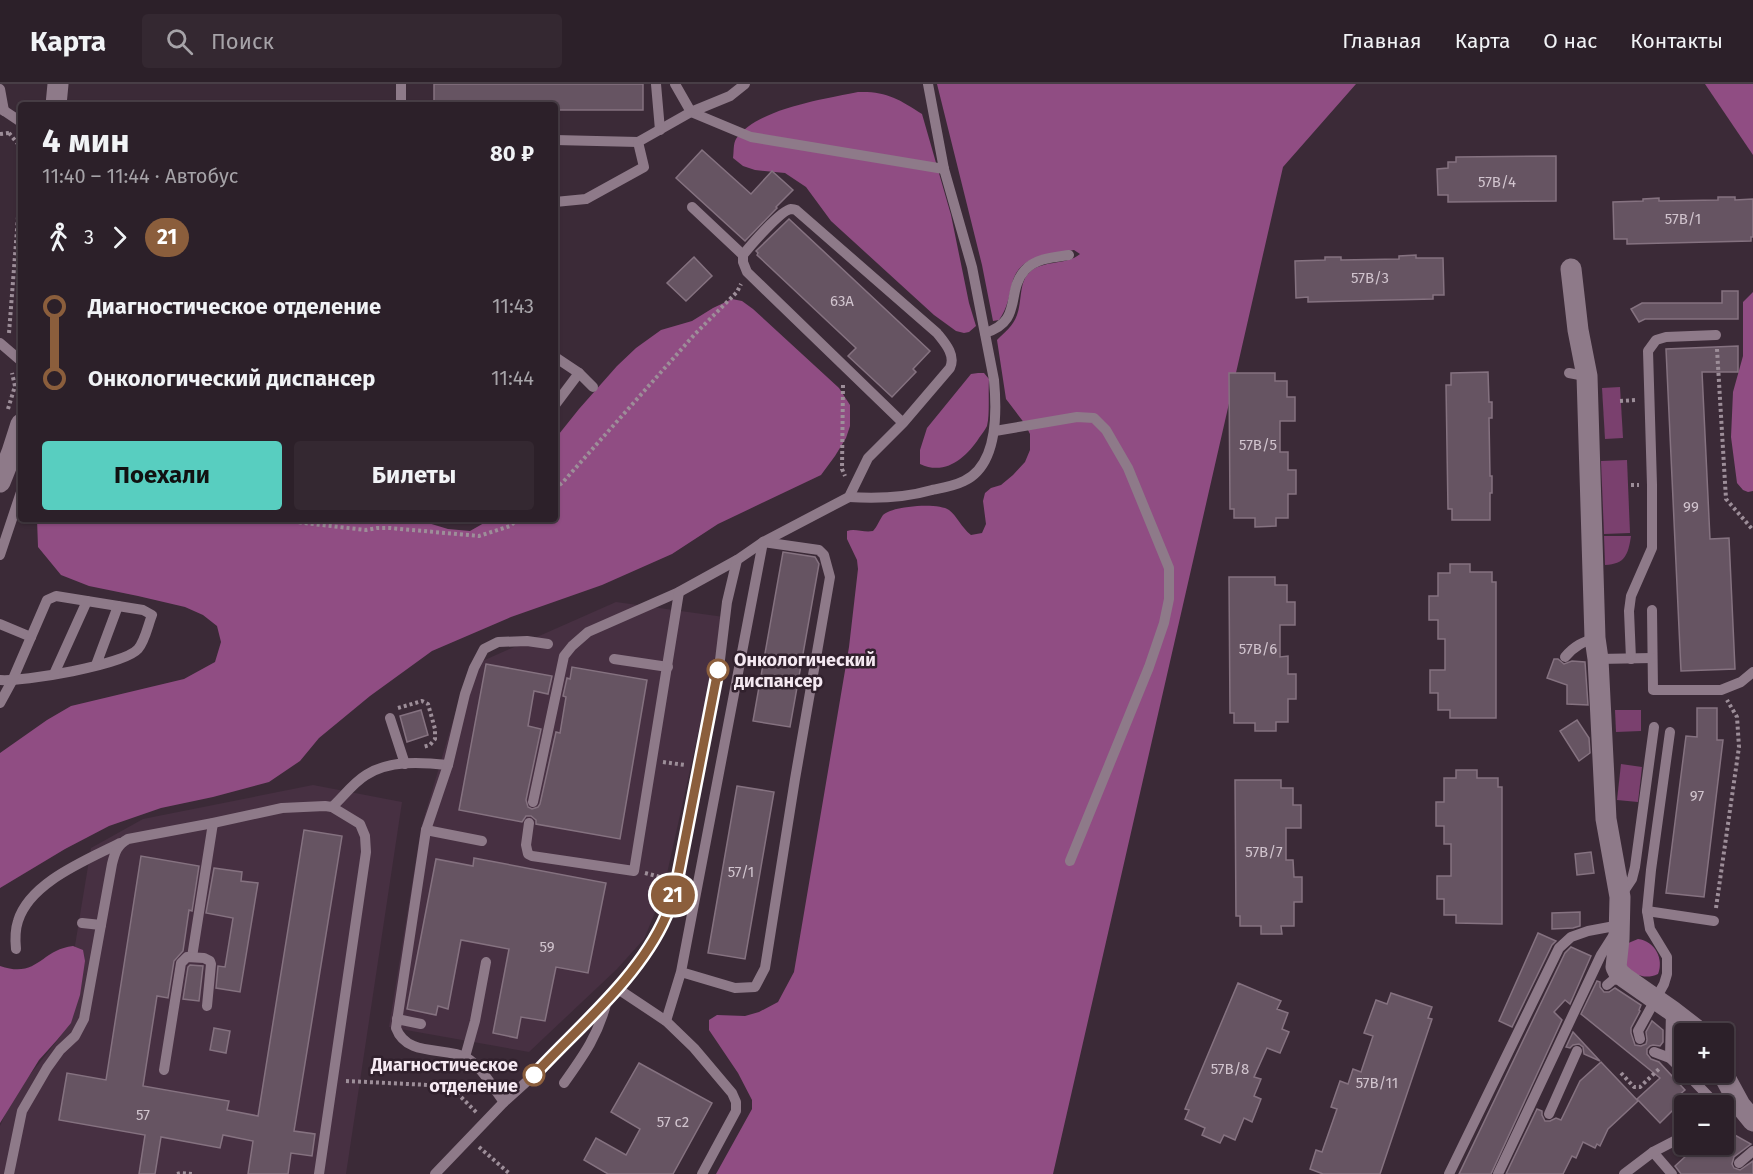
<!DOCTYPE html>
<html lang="ru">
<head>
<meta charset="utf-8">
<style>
	body { margin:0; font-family:"Fira Sans",sans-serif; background:#342831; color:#f1f3f6; height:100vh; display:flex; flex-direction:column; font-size:22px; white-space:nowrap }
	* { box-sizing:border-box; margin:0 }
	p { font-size:20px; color:#a6a3a8 }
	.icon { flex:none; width:33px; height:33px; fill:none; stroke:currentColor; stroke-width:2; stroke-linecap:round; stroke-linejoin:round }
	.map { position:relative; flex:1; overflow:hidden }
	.drawer { position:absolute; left:18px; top:18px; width:540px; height:420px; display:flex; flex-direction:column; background:#2c2029; border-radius:6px; box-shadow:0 2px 4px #0004,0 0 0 2px #483e46 }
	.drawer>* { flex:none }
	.badge { padding:0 12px; border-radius:20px; font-size:21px; line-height:39px }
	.tools { position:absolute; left:1674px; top:939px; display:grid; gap:12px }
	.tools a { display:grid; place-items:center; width:60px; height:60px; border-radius:6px; background:#2c2029; box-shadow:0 2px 4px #0004,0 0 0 2px #483e46; font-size:30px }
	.map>.badge { position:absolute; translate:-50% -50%; box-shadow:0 0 0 3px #fff }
	.legs { display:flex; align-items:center; gap:9px; height:66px; padding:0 24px; font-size:20px }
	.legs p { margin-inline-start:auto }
	.summary { display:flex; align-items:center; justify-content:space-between; height:102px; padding:0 24px }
	h1 { font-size:33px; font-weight:700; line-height:45px }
	.action { display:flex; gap:12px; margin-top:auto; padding:12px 24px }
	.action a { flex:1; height:69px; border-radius:6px; background:#58cec0; color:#111; font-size:24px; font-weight:700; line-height:69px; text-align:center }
	.action a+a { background:#342831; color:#f1f3f6 }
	ul { padding:0 24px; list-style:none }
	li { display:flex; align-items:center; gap:21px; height:72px; font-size:22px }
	li i { display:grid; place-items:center; width:9px; height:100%; margin:0 8px; background:currentColor }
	li i::after { content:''; width:15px; height:15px; margin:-8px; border:4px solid; border-radius:50%; background:#2c2029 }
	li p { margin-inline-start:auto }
	li:first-child i { background:linear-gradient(#0000 50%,currentColor 0) }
	li:last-child i { background:linear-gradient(currentColor 50%,#0000 0) }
	header { display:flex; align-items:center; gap:36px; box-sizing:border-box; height:84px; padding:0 30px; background:#2c2029; border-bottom:2px solid #483e46 }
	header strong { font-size:28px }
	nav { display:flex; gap:33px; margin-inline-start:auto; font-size:21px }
	.search { width:420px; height:54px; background:#342831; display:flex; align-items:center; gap:15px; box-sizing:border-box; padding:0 21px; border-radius:6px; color:#a6a3a8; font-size:22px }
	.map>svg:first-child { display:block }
	.built { fill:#473042 }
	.green { fill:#7a406e }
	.forest { fill:#904d83 }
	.building { fill:#665462; stroke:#857280; stroke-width:1.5 }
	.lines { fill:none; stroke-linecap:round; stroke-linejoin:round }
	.path { stroke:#9d8e99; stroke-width:4; stroke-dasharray:3 3; stroke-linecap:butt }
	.lane { stroke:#8e7a89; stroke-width:10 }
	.street { stroke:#8e7a89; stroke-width:21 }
	.line-1-casing { stroke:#fff; stroke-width:14 }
	.line-1 { stroke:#8b5e3c; stroke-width:9 }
	.stop-1-dot { fill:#fff; stroke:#8b5e3c; stroke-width:3 }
	.labels { text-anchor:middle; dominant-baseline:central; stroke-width:5; stroke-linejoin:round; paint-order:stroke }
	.number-label { font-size:15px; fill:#d1c4ce }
	.stop-label { font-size:18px; font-weight:bold; fill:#f5e9f2; stroke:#31212d; text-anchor:start }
</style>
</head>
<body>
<header>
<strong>Карта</strong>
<div class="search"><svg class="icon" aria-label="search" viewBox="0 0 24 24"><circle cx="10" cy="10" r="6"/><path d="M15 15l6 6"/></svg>Поиск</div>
<nav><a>Главная</a><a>Карта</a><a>О нас</a><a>Контакты</a></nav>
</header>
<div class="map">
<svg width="1753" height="1090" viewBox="0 0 1753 1090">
	<rect width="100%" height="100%" fill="#3b2a37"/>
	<g class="built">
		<polygon points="616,518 724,533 662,812 644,855 617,885 529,968 389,943 421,744 469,583"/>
		<polygon points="313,701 402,718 346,1090 0,1090 0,1042 13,1012 60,953 91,764 143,735"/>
	</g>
	<g class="green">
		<polygon points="1620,303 1623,354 1605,355 1602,304"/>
		<polygon points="1627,376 1630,449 1604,450 1601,377"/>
		<path d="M 1604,452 L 1631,452 C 1628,471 1625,480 1605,481 Z"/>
		<polygon points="1615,626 1641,626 1641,647 1616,648"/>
		<polygon points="1621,680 1642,683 1638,718 1617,716"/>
	</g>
	<g class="forest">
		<path d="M 937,0 L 1356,0 L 1283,83 L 1053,1090 L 716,1090 L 752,1025 L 752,1016 L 738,989 L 709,946 L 709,936 L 717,931 L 745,932 L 759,928 L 778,918 L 794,888 L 849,563 L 858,485 L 857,476 L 847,455 L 847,447 C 855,444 864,449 873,447 C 877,443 880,435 883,431 C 892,422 938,418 949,426 C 957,432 961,443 971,451 L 982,449 L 986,440 L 983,417 L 985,409 L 991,404 L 1001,401 L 1013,391 L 1025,378 L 1030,366 L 1030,350 L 1025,340 L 1006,315 L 997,256 C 1005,248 1013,242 1017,231 C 1022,218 1019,200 1028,190 C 1041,175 1066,182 1080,170 L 1074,166 C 1050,170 1018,171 1012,200 C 1009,213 1007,225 999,236 L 993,237 L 982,181 Z"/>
		<polygon points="1705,0 1753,0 1753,71"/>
		<path d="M 858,8 C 886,7 899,15 922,30 L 951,131 L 969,219 L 976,242 L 969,248 L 964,249 L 956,247 L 934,231 L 831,137 L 806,103 L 785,89 L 755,86 L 743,82 L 733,74 C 734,68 733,60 736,55 C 756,25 824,15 858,8 Z"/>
		<polygon points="1753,208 1753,407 1748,408 1743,406 1737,399 1731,353 1733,308 1743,272 1743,218"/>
		<polygon points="732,215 742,217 753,225 839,304 850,321 850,342 846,354 835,372 821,391 718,440 672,470 602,501 511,533 432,567 370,612 319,654 300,677 269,698 213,713 161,724 109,742 65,765 0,804 0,669 47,636 71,622 184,595 215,578 221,558 217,542 203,531 185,523 138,512 89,502 61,491 38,463 37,435 415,435 448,445 470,447 491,435 555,435 555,355 579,325 617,282 636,264 661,246 692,237 713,224"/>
		<path d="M 978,289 L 984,289 L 989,295 C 988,309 990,330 987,342 C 985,346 981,351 979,354 C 966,374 945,392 920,380 L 920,366 L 927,344 L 971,290 Z"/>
		<path d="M 1638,855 C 1655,857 1664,875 1658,890 C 1645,896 1635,891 1625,882 L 1626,860 Z"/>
		<path d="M 73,862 L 83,866 L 85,877 L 80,911 L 71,939 L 57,956 L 39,976 L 0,1039 L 0,882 C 38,895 40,866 73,862 Z"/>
	</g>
	<g class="building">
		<polygon points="434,0 643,0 643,26 555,26 555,21 434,21"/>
		<polygon points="702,66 751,110 772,87 793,106 776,123 777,124 745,157 676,94"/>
		<polygon points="1556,72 1556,117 1448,118 1448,111 1438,111 1437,85 1448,84 1448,78 1456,78 1456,73"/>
		<polygon points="1718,113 1735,113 1735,116 1753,115 1753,153 1751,153 1751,157 1627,160 1627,155 1614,155 1613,118 1643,117 1643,115 1659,114 1659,117 1718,116"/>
		<polygon points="789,135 930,267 913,285 916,288 892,313 848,272 856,264 757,171 758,169 756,167 758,165"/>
		<polygon points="1416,171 1416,174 1443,174 1444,211 1433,211 1433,215 1308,218 1308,213 1296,214 1295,177 1325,176 1325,173 1341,173 1341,176 1399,175 1399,172"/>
		<polygon points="694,173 712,192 686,217 667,199"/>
		<polygon points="1722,207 1738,207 1738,235 1645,235 1639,238 1631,225 1642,219 1722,219"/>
		<polygon points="1738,262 1738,288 1702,288 1710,455 1729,454 1735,585 1681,587 1666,265"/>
		<polygon points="1488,288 1489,318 1492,318 1492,334 1489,334 1490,392 1492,392 1492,409 1490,409 1490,436 1452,436 1452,425 1448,425 1446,301 1451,301 1451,289"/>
		<polygon points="1229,289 1275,289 1275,297 1287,297 1287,313 1295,313 1295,337 1280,337 1280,368 1288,368 1288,386 1296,386 1296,410 1288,410 1288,434 1276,434 1276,442 1255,443 1255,434 1234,434 1234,425 1230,425"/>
		<polygon points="783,468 815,473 819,480 790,643 753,637"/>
		<polygon points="1450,480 1470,480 1470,488 1492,488 1492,498 1496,498 1496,634 1450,634 1450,626 1438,626 1438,609 1430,609 1430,586 1445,586 1445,555 1438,555 1438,536 1429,536 1429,512 1438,512 1438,489 1450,489"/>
		<polygon points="1229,493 1275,493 1275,501 1287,501 1287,518 1295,518 1295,541 1280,541 1280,573 1288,572 1288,590 1296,590 1296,615 1288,615 1288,638 1276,638 1276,647 1255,647 1255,639 1234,639 1234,629 1230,629"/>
		<polygon points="1554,575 1558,575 1564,580 1572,577 1585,578 1588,621 1567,620 1567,601 1547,594"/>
		<polygon points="486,580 552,592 548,610 534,607 528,642 541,645 526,716 528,723 532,725 538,723 540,720 556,648 560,649 566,613 563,612 567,594 570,595 572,583 647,596 620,755 536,740 536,736 531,732 526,732 522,738 459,726"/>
		<polygon points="1697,624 1717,624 1717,656 1723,656 1704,813 1666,809 1686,652 1697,653"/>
		<polygon points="421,626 428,651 407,658 400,632"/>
		<polygon points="1577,636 1589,654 1590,669 1579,677 1560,647"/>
		<polygon points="1456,686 1477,686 1477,694 1498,694 1498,703 1502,703 1502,840 1456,839 1456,831 1444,831 1444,815 1437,815 1437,792 1451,792 1451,760 1444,760 1444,742 1436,742 1436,718 1444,718 1444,694 1456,694"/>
		<polygon points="1235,696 1281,696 1281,704 1293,704 1293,721 1301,721 1301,744 1286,744 1286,776 1293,776 1294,793 1302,793 1302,818 1294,818 1294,842 1281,842 1282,850 1261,850 1261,842 1240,842 1240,832 1236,832"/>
		<polygon points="737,702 774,708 745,875 708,869"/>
		<polygon points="304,746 342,752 294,1047 315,1050 312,1072 291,1069 288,1090 248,1090 253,1057 223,1051 220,1064 161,1053 155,1090 139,1090 145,1051 59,1036 67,989 106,996 141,772 199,782 192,827 189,826 183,867 174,877 168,914 157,912 143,1002 229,1017 227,1026 258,1032"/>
		<polygon points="1591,768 1594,789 1577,791 1575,770"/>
		<polygon points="474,774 606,799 588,889 556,883 545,937 521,933 517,954 493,949 509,865 461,856 448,925 438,922 436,931 407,925 436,775 473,782"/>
		<polygon points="214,784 242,788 241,797 258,799 240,908 216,904 218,882 225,883 233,834 206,829"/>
		<polygon points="1580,828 1580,842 1573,844 1552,845 1552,829"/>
		<polygon points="1538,849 1556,857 1552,861 1512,943 1499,937"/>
		<polygon points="1571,863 1591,872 1570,920 1565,916 1554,928 1562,936 1491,1090 1459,1090 1565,869"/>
		<polygon points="190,881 203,882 199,917 183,915 188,883"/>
		<polygon points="1597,897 1600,898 1600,903 1604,908 1609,908 1615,904 1641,921 1639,926 1640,927 1631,944 1631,949 1635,961 1641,962 1646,960 1647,956 1646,948 1652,937 1663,946 1663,958 1660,962 1653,961 1650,962 1647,965 1647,970 1651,975 1659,978 1685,1006 1678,1012 1683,1016 1660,1039 1637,1015 1660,994 1581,930"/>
		<polygon points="1238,899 1281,917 1277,925 1288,929 1282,945 1289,948 1280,969 1267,964 1254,993 1261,995 1254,1012 1261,1015 1252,1038 1244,1034 1235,1056 1224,1051 1220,1059 1202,1051 1205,1044 1185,1035 1189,1026 1185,1025"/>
		<polygon points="1391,909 1432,923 1428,934 1432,935 1380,1090 1323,1090 1310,1085 1316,1066 1322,1068 1337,1025 1331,1023 1340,997 1348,1000 1353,985 1361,988 1373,952 1364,949 1376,916 1387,920"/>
		<polygon points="214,944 230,947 226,969 210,966"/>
		<polygon points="1573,948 1600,977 1584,970 1583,963 1579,960 1573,961 1570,964 1566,963"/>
		<polygon points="1601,978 1638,1017 1608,1045 1600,1062 1597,1060 1595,1064 1583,1058 1576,1074 1572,1072 1563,1090 1506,1090 1537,1025 1542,1027 1542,1031 1545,1037 1550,1037 1556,1034 1561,1036 1580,997"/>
		<polygon points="639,979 712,1019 673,1090 608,1090 584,1076 596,1054 626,1071 640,1045 611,1028"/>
		<polygon points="1724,1045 1751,1060 1734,1073 1732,1080 1734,1084 1740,1086 1753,1077 1753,1090 1681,1090 1675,1082 1699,1060 1724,1060"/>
	</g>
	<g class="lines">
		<g class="path">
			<polyline points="9,49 18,60 21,71"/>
			<polyline points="0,50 9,49"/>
			<polyline points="9,249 21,94"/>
			<polyline points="1717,265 1726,415 1753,446"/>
			<polyline points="843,301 842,385 845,392"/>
			<polyline points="1620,317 1636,316"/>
			<polyline points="8,325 15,302 12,289"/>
			<polyline points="1631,401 1639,401"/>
			<polyline points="555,405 563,398 695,250 737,208 741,200"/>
			<polyline points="269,435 366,446 377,444 390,444 479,452 510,442 518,435"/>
			<polyline points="398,624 422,617 428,620 435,645 435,655 430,661 423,663"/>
			<polyline points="663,678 685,681"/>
			<polyline points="645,789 664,794"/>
			<polyline points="1716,824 1739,663 1737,633 1727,616"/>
			<polyline points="1724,959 1730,972"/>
			<polyline points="1621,989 1634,1003 1640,1003 1660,984"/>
			<polyline points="346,997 450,1002 477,1029"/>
			<polyline points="479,1063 510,1090"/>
			<polyline points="177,1090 181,1089 192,1090"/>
		</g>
		<g class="lane">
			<polyline points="656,0 660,46"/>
			<polyline points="675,0 691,28 751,53 944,85"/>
			<polyline points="0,5 4,27"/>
			<polyline points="401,21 401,0"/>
			<polyline points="0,24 21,38"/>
			<polyline points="555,56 638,58 691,28 730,12 745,0"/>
			<polyline points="555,118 586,115 644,83 638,58"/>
			<polyline points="692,123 743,171"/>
			<path d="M 985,249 C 1024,237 1005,208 1025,186 C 1036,174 1055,173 1069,171"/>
			<polyline points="0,259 21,277"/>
			<polyline points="555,273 579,289 593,303"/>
			<polyline points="1569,289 1585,292 1586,296"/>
			<polyline points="555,321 579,289"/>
			<polyline points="995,347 1077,333 1094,334 1106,346 1128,384 1169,484 1169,515 1164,539 1149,583 1070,777"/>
			<path d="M 849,413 C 878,415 904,414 932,406 C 942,404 954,402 964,397 C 998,381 997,328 994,296 L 972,183 L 944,85 L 928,0"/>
			<polyline points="0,471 21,408"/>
			<polyline points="87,517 118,522"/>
			<polyline points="1652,526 1653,606 1721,606 1741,598 1753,588"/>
			<polyline points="0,540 31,553"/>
			<path d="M 1565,573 C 1574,562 1583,558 1595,554"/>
			<polyline points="614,575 668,583"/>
			<polyline points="1598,575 1652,574"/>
			<polyline points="1631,575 1629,527 1631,512 1652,464 1652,401 1648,267 1656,256 1666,253 1716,251"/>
			<path d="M 0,596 C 23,598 124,581 138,565 C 145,557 148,541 152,531 L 143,526 L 118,522 L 96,581"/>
			<polyline points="0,619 12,597 47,516 56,512 87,517 54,590"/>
			<polyline points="390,634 405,680"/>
			<polyline points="533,718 564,572 572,562 588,548 679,508 737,476"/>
			<path d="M 332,723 C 343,713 353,699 366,691 C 389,676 421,678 448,681"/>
			<polyline points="529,739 526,761 528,770 532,772 634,787 679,508"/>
			<polyline points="426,746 482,757"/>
			<polyline points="1622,810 1632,795 1635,783 1654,643"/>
			<polyline points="1647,827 1714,837"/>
			<polyline points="82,839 101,841"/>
			<path d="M 16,865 C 15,855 15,846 18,837 C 30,798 87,776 120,759"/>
			<polyline points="192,873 213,739"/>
			<polyline points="1607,901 1613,896 1625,894"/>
			<polyline points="618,905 666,937 694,964 732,1009 736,1018 736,1027 702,1090"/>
			<polyline points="397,935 421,940"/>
			<polyline points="666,937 681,888 763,458 819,466 824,471 830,493 795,695 765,884 755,903 735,904 681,888"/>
			<polyline points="1640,955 1638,947 1664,900 1667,890 1667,873 1650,845 1647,827 1651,786 1670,648"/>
			<polyline points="1654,968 1670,974 1684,988"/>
			<polyline points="465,973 475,937 486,878"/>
			<polyline points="1670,974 1671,926"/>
			<polyline points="164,986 181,879 187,873 204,874 210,877 211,880 207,922"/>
			<polyline points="1685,988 1718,1022"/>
			<path d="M 564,999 C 584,971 599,950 607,916"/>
			<path d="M 504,1018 C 493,1004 482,983 467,974 C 446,962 407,974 396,944 L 426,746 L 448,681 L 465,610 L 474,584 L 484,565 L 498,558 L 527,557 L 548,560"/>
			<polyline points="1549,1030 1577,967"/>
			<polyline points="1724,1032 1740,1021"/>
			<polyline points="1653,1068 1672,1090"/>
			<polyline points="1739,1079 1753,1067"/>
			<path d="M 9,1090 L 22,1027 L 47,984 L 60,966 L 75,952 L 84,935 L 112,780 C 115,768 117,761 128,755 L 213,739 L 282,724 L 325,722 L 332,723 L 360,740 L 365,752 L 366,768 L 319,1090"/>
			<path d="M 435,1090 L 504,1018 L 534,991 L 618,905 L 650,863 L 660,845 L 671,819 L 677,797 L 719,584 L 727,518 L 737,476 L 763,458 L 849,413 L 868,374 L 903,339 L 950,284 C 956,271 945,259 937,249 L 796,126 C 794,125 792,125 791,125 C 781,126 750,162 743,171 L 743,178 L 747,188 L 903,339"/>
			<polyline points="1449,1090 1559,864 1571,853 1588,847 1620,841"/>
			<polyline points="1498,1090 1601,871 1615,849"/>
			<polyline points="1624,1090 1653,1068 1684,1052"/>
		</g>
		<g class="street">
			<polyline points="56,21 58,0"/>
			<polyline points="1571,185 1578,246 1587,292 1595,554 1598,575 1606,735 1620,813 1619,855 1616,883 1619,889 1625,894 1671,926 1702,950"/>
			<polyline points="0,398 12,368 21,340"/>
			<polyline points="1722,988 1740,1021 1753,1037"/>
		</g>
	</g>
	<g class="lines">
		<g class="line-1-casing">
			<path id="line-1" d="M 534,991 C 579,942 639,894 666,832 C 672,821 674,809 677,797 L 718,586"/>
		</g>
		<use href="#line-1" class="line-1"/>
	</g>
	<g class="stop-1-dot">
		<circle cx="718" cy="586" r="10"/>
		<circle cx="534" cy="991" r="10"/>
	</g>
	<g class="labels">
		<g class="number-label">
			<text x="1497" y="98">57В/4</text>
			<text x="1683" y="135">57В/1</text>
			<text x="1370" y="194">57В/3</text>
			<text x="842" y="217">63А</text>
			<text x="1258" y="361">57В/5</text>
			<text x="1691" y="423">99</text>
			<text x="1258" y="565">57В/6</text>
			<text x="1697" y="712">97</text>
			<text x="1264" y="768">57В/7</text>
			<text x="741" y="788">57/1</text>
			<text x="547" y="863">59</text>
			<text x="1230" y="985">57В/8</text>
			<text x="1377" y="999">57В/11</text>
			<text x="143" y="1031">57</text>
			<text x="673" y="1038">57 с2</text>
		</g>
		<g class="stop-label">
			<text x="734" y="576">Онкологический<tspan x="734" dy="21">диспансер</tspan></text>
			<text x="518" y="981" text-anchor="end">Диагностическое<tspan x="518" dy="21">отделение</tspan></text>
		</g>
	</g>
</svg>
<div class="tools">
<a>+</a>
<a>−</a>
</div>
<b class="badge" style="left:673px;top:811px;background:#8b5e3c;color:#fff">21</b>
<section class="drawer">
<div class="summary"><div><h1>4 мин</h1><p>11:40 – 11:44 · Автобус</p></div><b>80 ₽</b></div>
<div class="legs"><svg class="icon" aria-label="walk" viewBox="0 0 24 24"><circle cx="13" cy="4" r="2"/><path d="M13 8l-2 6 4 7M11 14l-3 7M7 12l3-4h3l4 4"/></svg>3<svg class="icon" aria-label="forward" viewBox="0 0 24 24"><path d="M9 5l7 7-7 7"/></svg><b class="badge" style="background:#8b5e3c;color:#fff">21</b></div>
<ul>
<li><i style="color:#8b5e3c"></i><b>Диагностическое отделение</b><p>11:43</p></li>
<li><i style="color:#8b5e3c"></i><b>Онкологический диспансер</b><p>11:44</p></li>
</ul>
<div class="action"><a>Поехали</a><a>Билеты</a></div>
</section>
</div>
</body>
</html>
